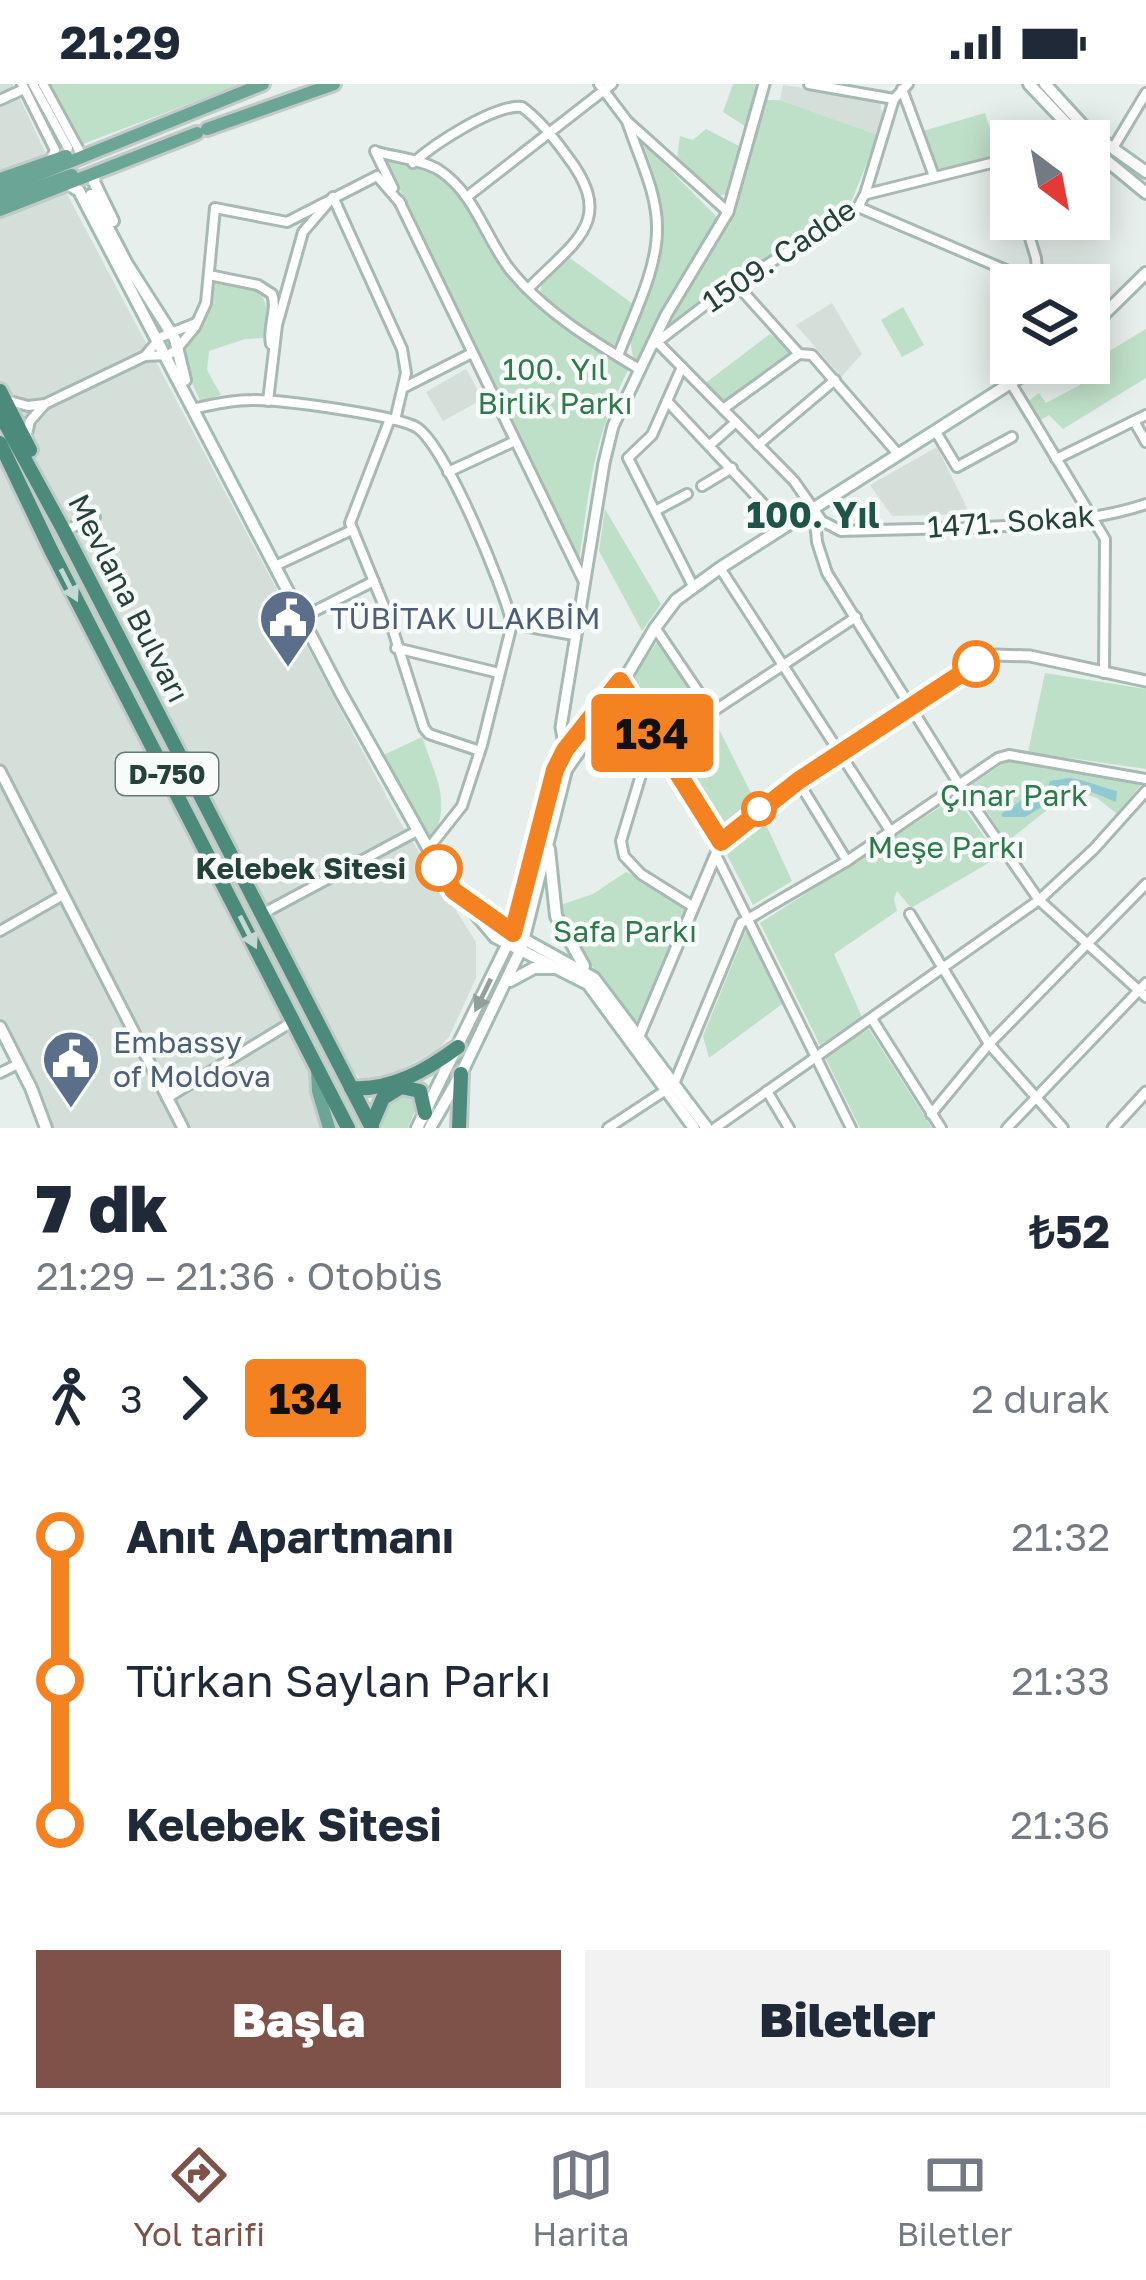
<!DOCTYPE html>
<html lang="tr">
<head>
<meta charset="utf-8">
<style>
	body { margin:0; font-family:"Golos Text",sans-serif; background:#f2f2f3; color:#1f2937; height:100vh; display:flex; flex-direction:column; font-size:45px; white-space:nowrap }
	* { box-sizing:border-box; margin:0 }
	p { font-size:39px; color:#747a83 }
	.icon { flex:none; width:66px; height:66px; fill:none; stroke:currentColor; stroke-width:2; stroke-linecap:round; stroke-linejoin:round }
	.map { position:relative; height:1044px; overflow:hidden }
	.panel { display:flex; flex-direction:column; background:#fff; flex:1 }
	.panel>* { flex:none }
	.badge { padding:0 24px; border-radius:9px; font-size:42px; line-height:78px }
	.needle { width:78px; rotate:148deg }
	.tools { position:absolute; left:990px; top:36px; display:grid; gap:24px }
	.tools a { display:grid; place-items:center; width:120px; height:120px; border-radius:0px; background:#fff; box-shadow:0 6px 30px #0003; font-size:60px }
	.map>.badge { position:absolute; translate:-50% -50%; box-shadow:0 0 0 6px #fff }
	.legs { display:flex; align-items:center; gap:18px; height:132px; padding:0 36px; font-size:39px }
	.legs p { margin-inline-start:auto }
	.overview { display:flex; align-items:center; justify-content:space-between; height:204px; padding:0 36px }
	h1 { font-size:66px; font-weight:800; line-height:90px }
	.button { display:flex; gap:24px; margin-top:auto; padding:24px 36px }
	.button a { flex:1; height:138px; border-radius:0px; background:#7f5249; color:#fff; font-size:48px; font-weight:800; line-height:138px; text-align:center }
	.button a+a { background:#f2f2f3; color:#1f2937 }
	ul { padding:0 36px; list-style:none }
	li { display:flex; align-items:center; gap:42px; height:144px; font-size:45px }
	li i { display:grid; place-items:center; width:18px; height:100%; margin:0 15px; background:currentColor }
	li i::after { content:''; width:30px; height:30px; margin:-15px; border:9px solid; border-radius:50%; background:#fff }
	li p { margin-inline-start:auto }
	li:first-child i { background:linear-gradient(#0000 50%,currentColor 0) }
	li:last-child i { background:linear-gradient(currentColor 50%,#0000 0) }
	.status { display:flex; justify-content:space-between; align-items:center; height:84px; padding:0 60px; background:#fff; direction:ltr }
	.status svg { height:33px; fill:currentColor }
	.menu { display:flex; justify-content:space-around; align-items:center; height:168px; border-top:3px solid #e0e1e3; background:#fff; font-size:33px; color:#747a83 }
	.menu a { display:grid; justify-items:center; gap:6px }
	.menu .active { color:#7f5249 }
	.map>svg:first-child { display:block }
	.built { fill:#d4dfda }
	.green { fill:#bfe0c8 }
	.water { fill:#8ec9d4 }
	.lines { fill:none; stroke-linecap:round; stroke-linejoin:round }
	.minor-casing { stroke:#a8b8b2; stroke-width:14 }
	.tertiary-casing { stroke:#a8b8b2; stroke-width:15 }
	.secondary-casing { stroke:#a4bbb3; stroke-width:16 }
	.primary-casing { stroke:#c2cac8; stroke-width:18 }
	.trunk-casing { stroke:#c2cac8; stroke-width:20 }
	.minor { stroke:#fff; stroke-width:8 }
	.tertiary { stroke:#fff; stroke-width:9 }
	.secondary { stroke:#fff; stroke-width:10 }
	.primary { stroke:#6aa596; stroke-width:12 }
	.trunk { stroke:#4c8a7c; stroke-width:14 }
	.oneway { fill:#c4d9d4 }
	.oneway2 { fill:#92a09c }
	.line-1-casing { stroke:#fff; stroke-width:27 }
	.line-1 { stroke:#f58220; stroke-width:18 }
	.stop-1-dot { fill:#fff; stroke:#f58220; stroke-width:6 }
	.labels { text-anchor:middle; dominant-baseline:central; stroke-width:9; stroke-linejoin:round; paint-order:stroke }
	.shield { fill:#f7fbf9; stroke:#637a73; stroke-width:3 }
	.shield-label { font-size:27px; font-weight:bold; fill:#24423a }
	.street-label { font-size:30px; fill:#24423a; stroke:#f7fbf9 }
	.park-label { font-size:30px; fill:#2d7a4b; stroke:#f7fbf9 }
	.service-label { font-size:30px; fill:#4e5e75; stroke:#f7fbf9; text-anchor:start }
	.stop-label { font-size:30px; font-weight:bold; fill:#24423a; stroke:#f7fbf9; text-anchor:end }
	.quarter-label { font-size:36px; font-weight:bold; fill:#1f5548; stroke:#f7fbf9 }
</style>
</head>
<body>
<div class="status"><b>21:29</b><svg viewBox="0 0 49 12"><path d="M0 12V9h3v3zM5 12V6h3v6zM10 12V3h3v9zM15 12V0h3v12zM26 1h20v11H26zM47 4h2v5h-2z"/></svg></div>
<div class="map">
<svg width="1146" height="1044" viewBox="0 0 1146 1044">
	<rect width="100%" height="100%" fill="#e6efeb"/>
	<g class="built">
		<polygon points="0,0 13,0 50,78 399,736 476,858 476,894 450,951 439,965 375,999 364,998 352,986 315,1004 324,1044 49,1044 36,1001 0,938"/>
		<polygon points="783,1 879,15 883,33 878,51 780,16"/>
		<polygon points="832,219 862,270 841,293 796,241"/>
		<polygon points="466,285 483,315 443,337 426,308"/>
		<polygon points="937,363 970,430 892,432 870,401"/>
	</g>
	<g class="green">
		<polygon points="49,0 242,0 80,61"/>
		<polygon points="733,0 761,0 748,44 723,28"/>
		<polygon points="766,16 780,16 878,51 852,116 704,216 661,252 692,194 736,124"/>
		<polygon points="985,29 998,70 939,86 923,47"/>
		<polygon points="706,45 743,64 732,108 719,112 677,74 680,52 693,56"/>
		<path d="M 643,59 L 720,136 L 683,190 L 637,281 C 615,241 657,195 662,153 C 665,119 654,90 643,59 Z"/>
		<path d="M 385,75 L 435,89 L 462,116 L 489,166 L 528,213 L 628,286 C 593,355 590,402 579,476 Z"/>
		<polygon points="570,174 633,220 614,262 608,261 540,210 542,199"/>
		<path d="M 212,195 C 257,207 274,200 263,254 L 245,255 L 209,267 L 207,286 L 221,311 L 200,317 L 179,269 L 207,232 Z"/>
		<polygon points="903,223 924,261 902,273 881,236"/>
		<polygon points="1146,245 1146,294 1063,345 1049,331 1039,337 1026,319 1039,309 1046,319 1080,301 1079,296 1097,283 1096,275"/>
		<polygon points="770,250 792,267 725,320 704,300"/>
		<polygon points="1,344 45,422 366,1044 355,1044 66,486"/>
		<polygon points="605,425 661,520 642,547 599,467"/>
		<polygon points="659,556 710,627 663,663 627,599"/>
		<polygon points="1045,589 1146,605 1146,685 1028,668"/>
		<polygon points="714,635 755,717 716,747 670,669 693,647"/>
		<path d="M 422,653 C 438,699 453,720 428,765 L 377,674 Z"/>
		<polygon points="1007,677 1141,701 1117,730 1097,714 1072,706 1007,758 970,702"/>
		<polygon points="956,713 999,773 911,824 897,807 894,815 897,827 834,870 862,933 820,961 760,839"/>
		<polygon points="763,734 792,797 753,821 727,771"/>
		<polygon points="626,788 689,818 645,932 634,938 570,853 557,822 593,810"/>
		<polygon points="747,844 785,918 709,974 703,952"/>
		<polygon points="869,945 932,1044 860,1044 824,971"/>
		<polygon points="407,1006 419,1017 408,1044 383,1044 379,1035 384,1020"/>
	</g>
	<path class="water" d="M 1069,694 C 1087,696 1099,703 1117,707 L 1116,718 L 1077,702 L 1025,733 L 1003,733 L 1001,730 L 1022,716 L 1051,710 L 1047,706 L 1050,697 Z"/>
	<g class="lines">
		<g class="minor-casing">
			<g id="minor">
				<polyline points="22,0 55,66 52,73"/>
				<polyline points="33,0 68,64"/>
				<polyline points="43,0 80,68"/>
				<polyline points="599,0 627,37 728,128"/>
				<polyline points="809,0 894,15"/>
				<polyline points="902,5 934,92"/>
				<polyline points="0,16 24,5"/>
				<polyline points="1057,57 1073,49"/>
				<polyline points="1113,64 1146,9"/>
				<polyline points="375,67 393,104"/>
				<path d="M 377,68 C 395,73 423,76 439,86 C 474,109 484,150 508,183 C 541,226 594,258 639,285"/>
				<path d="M 413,79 C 434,60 495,20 522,23 C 540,36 554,54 567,72 C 617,137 575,157 529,204"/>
				<polyline points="867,110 1011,74"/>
				<polyline points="468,112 612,0"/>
				<polyline points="333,113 402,265 406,289 395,336"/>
				<polyline points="399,117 584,498"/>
				<polyline points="858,123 1041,201"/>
				<polyline points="1024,135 1036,174 1038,200"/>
				<path d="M 209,191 L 258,201 L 272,210 C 278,226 267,243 271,260"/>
				<polyline points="737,201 799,270 812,271 899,371"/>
				<path d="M 658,259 L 794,397 L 822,437 L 841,447 C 930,443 1064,448 1146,420"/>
				<polyline points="653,261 713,215 858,123 865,110 894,15 908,0"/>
				<polyline points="145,272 161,253 196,239"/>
				<path d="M 618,272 C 632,234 657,187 657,146 C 658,109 638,72 627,37"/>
				<polyline points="682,283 652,351 628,374 693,502"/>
				<polyline points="1012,301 1105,455 1104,589"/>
				<polyline points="405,303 472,269"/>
				<polyline points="6,316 28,322 45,320 145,272 168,271 176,266 195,243 206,219 215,124 287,138 377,92 401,120"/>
				<polyline points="268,317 277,241 303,148 328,119"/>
				<polyline points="667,317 784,442"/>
				<path d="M 197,324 C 214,320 234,316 252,316 C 279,315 394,331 416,343 C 445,360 504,504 512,540 L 574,551"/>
				<polyline points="723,325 799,270"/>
				<polyline points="390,335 350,439 390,537 424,644 429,650 480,667"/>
				<polyline points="1134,337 1146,358"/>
				<polyline points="936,348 957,383 1012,353"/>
				<polyline points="26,354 30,337 44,321"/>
				<polyline points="710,361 736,338"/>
				<polyline points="758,361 835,296"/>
				<polyline points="1056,375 1146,331"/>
				<polyline points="448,388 515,357"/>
				<polyline points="702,402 732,384"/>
				<polyline points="814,424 817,458 827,489 960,702 1039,816 1146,913"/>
				<polyline points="655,427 687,410"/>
				<polyline points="64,447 95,433"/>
				<polyline points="275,482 352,446"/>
				<polyline points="720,484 891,748"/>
				<polyline points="301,534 374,497"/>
				<polyline points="656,545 712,628"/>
				<polyline points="396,564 499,589"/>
				<polyline points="620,597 721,758"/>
				<polyline points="798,697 847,777"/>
				<polyline points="428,765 462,722 482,661 512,540"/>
				<polyline points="716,771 851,1044"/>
				<polyline points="692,822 641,790 624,772 621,757 641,691 661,666 712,628 856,533"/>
				<polyline points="262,830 417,747"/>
				<polyline points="910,830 989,960 1063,1044"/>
				<polyline points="0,847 63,811"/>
				<polyline points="872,935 941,1044"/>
				<polyline points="0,989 18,980"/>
				<polyline points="674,1000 741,839 847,777 998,674 1009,671 1146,695"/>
				<polyline points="767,1007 789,1044"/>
				<polyline points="167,1014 292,938"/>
				<polyline points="931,1030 989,960 1146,800"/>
				<polyline points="608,1044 666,1006"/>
				<polyline points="715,1044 1039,816 1094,765 1146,707"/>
				<polyline points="1007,1044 1146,899"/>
			</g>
		</g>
		<g class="tertiary-casing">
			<g id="tertiary">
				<polyline points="565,666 561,643 604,379 613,342 666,231 728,128 764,0"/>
				<polyline points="0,687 183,1044"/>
				<polyline points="639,952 721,758 798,697 995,571 1030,572 1146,597"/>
				<polyline points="1113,1044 1146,1008"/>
			</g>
		</g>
		<g class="secondary-casing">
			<g id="secondary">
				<polyline points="1029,0 1083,57"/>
				<polyline points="1045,0 1087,46 1146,88"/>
				<polyline points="1089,62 1146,109"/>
				<polyline points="102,87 95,90 94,98 113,137"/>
				<polyline points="68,100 79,107 341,609 443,791 495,853 588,900 694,1044"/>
				<polyline points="91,111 127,180 175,255 185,296"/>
				<polyline points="1089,245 1146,189"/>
				<polyline points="549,765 556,832 584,882"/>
				<polyline points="467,815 513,849 594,894 707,1044"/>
				<polyline points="510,897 534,884 553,884"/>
				<polyline points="0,943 31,1004 46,1044"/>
				<polyline points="417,1044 513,849 555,686 565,666 602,624"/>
				<polyline points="430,1044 461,990 521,865 566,686 598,640 655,544 676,516 720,484 1042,279"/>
			</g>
		</g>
		<g class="primary-casing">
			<g id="primary">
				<polyline points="207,45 334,0"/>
				<polyline points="0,95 66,72"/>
				<polyline points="0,106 263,0"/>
				<polyline points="0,117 72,91"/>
				<polyline points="0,126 197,49"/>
				<polyline points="317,985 318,1007 329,1044"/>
			</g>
		</g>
		<g class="trunk-casing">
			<g id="trunk">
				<polyline points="0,307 30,366"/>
				<polyline points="0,330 64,447 372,1044"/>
				<polyline points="0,359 51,466 348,1044"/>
				<path d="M 351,1004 C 391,1007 427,986 458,963"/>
				<polyline points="371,1042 383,1014 401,1003 420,1007 425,1029"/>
				<polyline points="459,1044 461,990"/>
			</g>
		</g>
		<use href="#minor" class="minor"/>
		<use href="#tertiary" class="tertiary"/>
		<use href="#secondary" class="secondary"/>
		<use href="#primary" class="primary"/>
		<use href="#trunk" class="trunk"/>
	</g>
	<defs><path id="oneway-solid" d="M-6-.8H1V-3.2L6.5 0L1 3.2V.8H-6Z" transform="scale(3)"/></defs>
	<g class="oneway">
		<use href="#oneway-solid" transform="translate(69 501) rotate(63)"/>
		<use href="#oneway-solid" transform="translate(248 848) rotate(63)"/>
	</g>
	<use class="oneway2" href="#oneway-solid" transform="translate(483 911) rotate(116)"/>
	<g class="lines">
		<g class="line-1-casing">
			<polyline id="line-1" points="439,784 454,807 513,849 555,686 565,666 620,597 721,758 798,697 976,580"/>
		</g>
		<use href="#line-1" class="line-1"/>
	</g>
	<defs>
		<g id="civic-pin" transform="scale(3)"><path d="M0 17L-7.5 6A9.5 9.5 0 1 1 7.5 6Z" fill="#5c6f8a" stroke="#f7fbf9"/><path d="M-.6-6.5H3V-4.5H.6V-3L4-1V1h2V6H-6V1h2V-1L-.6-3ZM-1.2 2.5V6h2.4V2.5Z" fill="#fff"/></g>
	</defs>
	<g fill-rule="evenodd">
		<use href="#civic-pin" x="288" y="534"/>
		<use href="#civic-pin" x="71" y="975"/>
	</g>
	<g class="stop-1-dot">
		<circle cx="976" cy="580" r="21"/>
		<circle cx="759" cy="725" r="15"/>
		<circle cx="439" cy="784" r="21"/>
	</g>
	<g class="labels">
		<rect class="shield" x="116" y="669" width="102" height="42" rx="9"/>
		<g class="shield-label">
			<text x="167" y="690">D-750</text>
		</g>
		<g class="street-label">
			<text transform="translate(779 171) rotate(-34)">1509. Cadde</text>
			<text transform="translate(1011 437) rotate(-4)">1471. Sokak</text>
			<text transform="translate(129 514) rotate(63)">Mevlana Bulvarı</text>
		</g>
		<g class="park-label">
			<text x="555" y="285">100. Yıl<tspan x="555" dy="34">Birlik Parkı</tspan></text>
			<text x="1014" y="711">Çınar Park</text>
			<text x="946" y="763">Meşe Parkı</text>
			<text x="625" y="847">Safa Parkı</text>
		</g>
		<g class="service-label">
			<text x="330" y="534">TÜBİTAK ULAKBİM</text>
			<text x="113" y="958">Embassy<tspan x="113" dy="34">of Moldova</tspan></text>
		</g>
		<g class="stop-label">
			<text x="406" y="784">Kelebek Sitesi</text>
		</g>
		<g class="quarter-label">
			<text x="813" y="430">100. Yıl</text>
		</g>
	</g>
</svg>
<div class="tools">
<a><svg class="needle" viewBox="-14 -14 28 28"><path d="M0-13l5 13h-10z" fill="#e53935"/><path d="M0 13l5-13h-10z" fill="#747a83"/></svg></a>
<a><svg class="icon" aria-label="layers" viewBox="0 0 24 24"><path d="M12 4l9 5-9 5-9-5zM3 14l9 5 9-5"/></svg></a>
</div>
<b class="badge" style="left:652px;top:649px;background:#f58220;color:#111">134</b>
</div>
<section class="panel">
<div class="overview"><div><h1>7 dk</h1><p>21:29 – 21:36 · Otobüs</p></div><b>₺52</b></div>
<div class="legs"><svg class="icon" aria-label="walk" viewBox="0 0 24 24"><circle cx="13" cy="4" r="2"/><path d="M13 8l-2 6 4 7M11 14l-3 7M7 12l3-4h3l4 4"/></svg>3<svg class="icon" aria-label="forward" viewBox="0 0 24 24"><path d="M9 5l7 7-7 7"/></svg><b class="badge" style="background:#f58220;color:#111">134</b><p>2 durak</p></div>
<ul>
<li><i style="color:#f58220"></i><b>Anıt Apartmanı</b><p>21:32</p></li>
<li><i style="color:#f58220"></i><span>Türkan Saylan Parkı</span><p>21:33</p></li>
<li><i style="color:#f58220"></i><b>Kelebek Sitesi</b><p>21:36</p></li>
</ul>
<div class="button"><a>Başla</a><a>Biletler</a></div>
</section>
<nav class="menu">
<a class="active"><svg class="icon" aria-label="directions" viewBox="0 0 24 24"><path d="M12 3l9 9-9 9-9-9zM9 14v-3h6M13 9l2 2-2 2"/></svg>Yol tarifi</a>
<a><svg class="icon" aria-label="map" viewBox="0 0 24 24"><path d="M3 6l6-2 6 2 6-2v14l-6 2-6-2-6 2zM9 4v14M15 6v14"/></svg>Harita</a>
<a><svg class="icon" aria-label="tickets" viewBox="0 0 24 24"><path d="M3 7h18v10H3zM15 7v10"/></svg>Biletler</a>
</nav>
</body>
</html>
